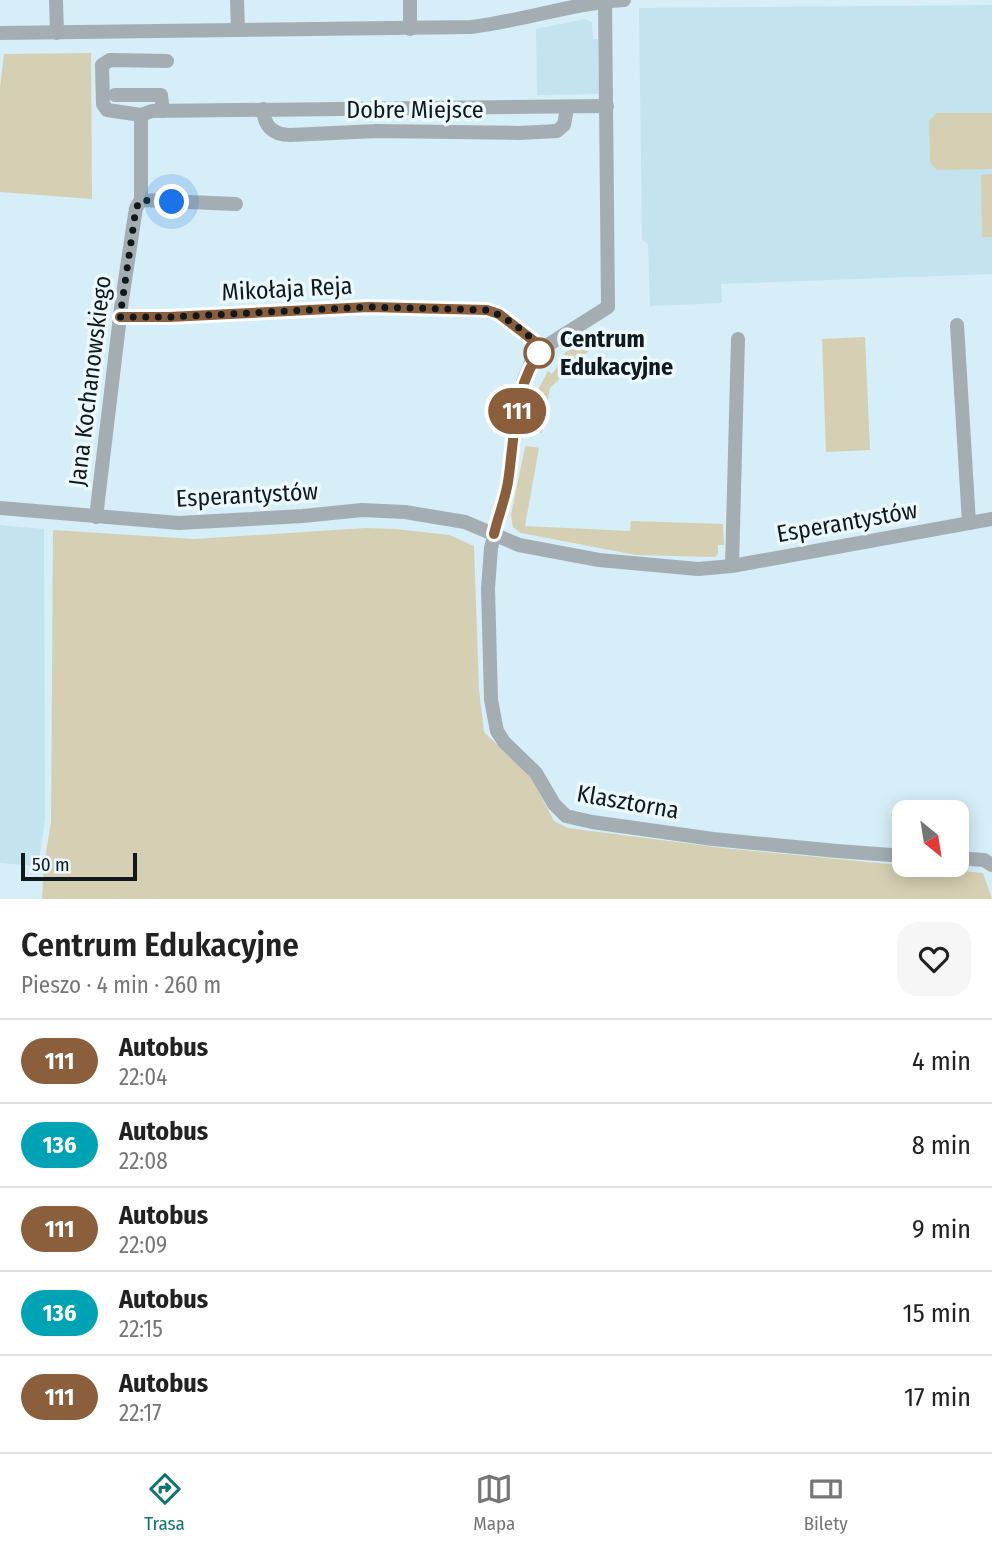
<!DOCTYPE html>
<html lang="pl">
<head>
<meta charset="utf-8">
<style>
	body { margin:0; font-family:"Fira Sans Condensed",sans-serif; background:#f6f6f6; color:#222; height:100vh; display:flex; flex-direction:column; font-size:26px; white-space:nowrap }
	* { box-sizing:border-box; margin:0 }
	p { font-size:23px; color:#767676 }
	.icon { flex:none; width:38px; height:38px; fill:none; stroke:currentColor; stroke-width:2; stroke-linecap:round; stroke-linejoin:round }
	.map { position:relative; height:899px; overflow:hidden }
	.side { display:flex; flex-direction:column; background:#fff; flex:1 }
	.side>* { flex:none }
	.badge { padding:0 14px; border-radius:23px; font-size:24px; line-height:46px }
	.needle { width:46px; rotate:150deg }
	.controls { position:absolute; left:892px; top:800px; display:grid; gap:14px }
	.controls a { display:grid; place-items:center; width:77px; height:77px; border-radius:14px; background:#fff; box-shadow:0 4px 18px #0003; font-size:35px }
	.scale { position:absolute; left:21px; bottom:18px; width:116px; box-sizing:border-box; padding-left:7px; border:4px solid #10191c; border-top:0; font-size:19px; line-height:24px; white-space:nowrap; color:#10191c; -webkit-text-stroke:5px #ebf9ff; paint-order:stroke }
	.you { position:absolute; width:35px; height:35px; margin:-18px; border:5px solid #fff; border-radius:50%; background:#1a73e8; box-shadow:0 0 0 10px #1a73e833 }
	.map>.badge { position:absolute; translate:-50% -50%; box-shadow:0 0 0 4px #fff }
	.round { display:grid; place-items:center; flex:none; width:74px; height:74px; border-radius:21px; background:#f6f6f6 }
	.overview { display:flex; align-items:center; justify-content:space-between; height:119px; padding:0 21px }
	h1 { font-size:33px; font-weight:600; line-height:52px }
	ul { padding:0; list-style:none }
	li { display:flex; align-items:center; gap:21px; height:84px; padding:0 21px; border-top:2px solid #e0e0e0 }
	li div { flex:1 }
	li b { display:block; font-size:26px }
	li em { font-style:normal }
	li .badge { min-width:77px; font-weight:700; text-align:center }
	.tabs { display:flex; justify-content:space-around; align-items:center; height:98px; border-top:2px solid #e0e0e0; background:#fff; font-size:19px; color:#767676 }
	.tabs a { display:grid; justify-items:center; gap:4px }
	.tabs .selected { color:#0f766e }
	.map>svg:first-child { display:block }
	.built { fill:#c3e3ef }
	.green { fill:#d5d0b3 }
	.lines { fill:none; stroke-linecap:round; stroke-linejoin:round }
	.street { stroke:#a4aeb2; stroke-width:14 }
	.line-casing { stroke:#fff; stroke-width:16 }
	.line { stroke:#8b5e3c; stroke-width:10 }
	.walk { stroke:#10191c; stroke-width:7; stroke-dasharray:0 12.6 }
	.stop-dot { fill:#fff; stroke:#8b5e3c; stroke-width:3.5 }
	.labels { text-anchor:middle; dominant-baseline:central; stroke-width:7; stroke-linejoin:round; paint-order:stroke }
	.street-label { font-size:24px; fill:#10191c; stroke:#ebf9ff }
	.stop-label { font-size:24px; font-weight:bold; fill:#10191c; stroke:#ebf9ff; text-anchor:start }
</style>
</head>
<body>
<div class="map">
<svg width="992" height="899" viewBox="0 0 992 899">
	<rect width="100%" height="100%" fill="#d6eef7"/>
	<g class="built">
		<polygon points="992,5 992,274 721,284 722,303 650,306 648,244 642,240 639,8"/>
		<polygon points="585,19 592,22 593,39 598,39 599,94 537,95 536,29"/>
		<polygon points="0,525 44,529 45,819 38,866 0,863"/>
	</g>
	<g class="green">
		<polygon points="91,53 92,199 0,192 0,88 4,54"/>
		<polygon points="937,113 992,113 992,169 937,170 930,162 929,121"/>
		<polygon points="992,174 992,237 982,237 981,175"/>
		<polygon points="598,330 601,339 550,388 542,433 527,431 532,401 548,371 552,374 561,362 559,359 571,347"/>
		<polygon points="865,337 870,450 826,452 822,339"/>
		<polygon points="527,446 539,448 525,526 630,531 631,521 723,524 724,545 718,545 718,554 715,557 636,555 521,533 513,527 511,515 525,447"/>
		<polygon points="366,528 396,529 449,535 474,546 479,689 484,732 531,777 554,821 568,828 723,848 983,873 992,899 42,899 44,865 51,822 53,530 194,539"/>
	</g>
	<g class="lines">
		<g class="street">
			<polyline points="56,0 57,33"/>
			<polyline points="237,0 238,30"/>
			<polyline points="410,0 410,29"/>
			<polyline points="605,0 608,307 543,348 531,363 523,382 507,485 491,548 488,588 491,700 497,731 504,742 536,773 554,804 566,816 592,822 713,839 837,851 905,856"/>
			<path d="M 0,33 L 471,27 C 522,21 573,3 624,0"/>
			<polyline points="115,95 161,95 163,111"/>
			<path d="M 263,109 C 264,126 273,135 290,135 L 377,131 L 519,133 L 557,131 L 564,125 L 567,108"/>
			<polyline points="141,115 107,110 103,104 102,65 110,60 167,61"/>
			<polyline points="236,204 141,200 141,115 152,111 607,106"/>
			<polyline points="120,317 168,317 369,307 487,311 499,314 543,348"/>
			<polyline points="957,325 969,523"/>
			<polyline points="0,508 179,523 303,516 362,510 405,512 465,522 519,545 599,560 698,569 732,566 992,519"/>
			<polyline points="96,517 122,300 136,208 141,200"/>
			<polyline points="732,566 738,339"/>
			<polyline points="957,858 984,860 992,865"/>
		</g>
	</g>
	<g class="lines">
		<g class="line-casing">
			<path id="line" d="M 120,317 L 169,317 L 369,307 L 487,310 L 499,314 L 543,348 C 513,385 515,436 508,482 C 505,500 498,517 494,534"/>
		</g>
		<use href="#line" class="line"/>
		<path class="walk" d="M 172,202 L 141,200 L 136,208 L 120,317 L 169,317 L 369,307 L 487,310 C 509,317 526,334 543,348 L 539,353"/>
	</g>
	<circle class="stop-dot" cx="539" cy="353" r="14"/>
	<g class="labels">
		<g class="street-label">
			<text x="415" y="110">Dobre Miejsce</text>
			<text transform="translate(287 289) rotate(-3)">Mikołaja Reja</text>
			<text transform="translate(90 381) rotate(-83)">Jana Kochanowskiego</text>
			<text transform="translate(247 495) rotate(-3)">Esperantystów</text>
			<text transform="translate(847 522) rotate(-10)">Esperantystów</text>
			<text transform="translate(628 802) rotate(10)">Klasztorna</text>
		</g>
		<g class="stop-label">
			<text x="560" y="339">Centrum<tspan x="560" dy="28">Edukacyjne</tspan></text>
		</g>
	</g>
</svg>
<div class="controls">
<a><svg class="needle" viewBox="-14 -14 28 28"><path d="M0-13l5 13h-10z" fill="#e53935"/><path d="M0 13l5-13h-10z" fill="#767676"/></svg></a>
</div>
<div class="scale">50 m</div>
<div class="you" style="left:172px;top:202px"></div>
<b class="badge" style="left:517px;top:411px;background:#8b5e3c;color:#fff">111</b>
</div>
<section class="side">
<div class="overview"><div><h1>Centrum Edukacyjne</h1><p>Pieszo · 4 min · 260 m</p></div><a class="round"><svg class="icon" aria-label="heart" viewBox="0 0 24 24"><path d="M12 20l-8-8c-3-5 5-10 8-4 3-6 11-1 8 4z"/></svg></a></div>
<ul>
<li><span class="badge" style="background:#8b5e3c;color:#fff">111</span><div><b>Autobus</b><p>22:04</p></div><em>4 min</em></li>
<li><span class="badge" style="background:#00a3b4;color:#fff">136</span><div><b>Autobus</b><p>22:08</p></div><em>8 min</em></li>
<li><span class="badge" style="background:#8b5e3c;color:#fff">111</span><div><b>Autobus</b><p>22:09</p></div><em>9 min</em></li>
<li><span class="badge" style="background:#00a3b4;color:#fff">136</span><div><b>Autobus</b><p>22:15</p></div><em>15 min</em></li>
<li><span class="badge" style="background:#8b5e3c;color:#fff">111</span><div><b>Autobus</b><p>22:17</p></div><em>17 min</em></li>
</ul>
</section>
<nav class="tabs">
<a class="selected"><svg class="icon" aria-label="directions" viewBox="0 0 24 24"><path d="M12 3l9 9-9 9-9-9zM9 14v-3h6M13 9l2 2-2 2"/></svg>Trasa</a>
<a><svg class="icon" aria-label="map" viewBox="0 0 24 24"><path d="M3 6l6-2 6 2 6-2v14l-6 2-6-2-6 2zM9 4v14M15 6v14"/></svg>Mapa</a>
<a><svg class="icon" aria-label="tickets" viewBox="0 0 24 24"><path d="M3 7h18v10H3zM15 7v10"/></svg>Bilety</a>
</nav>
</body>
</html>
